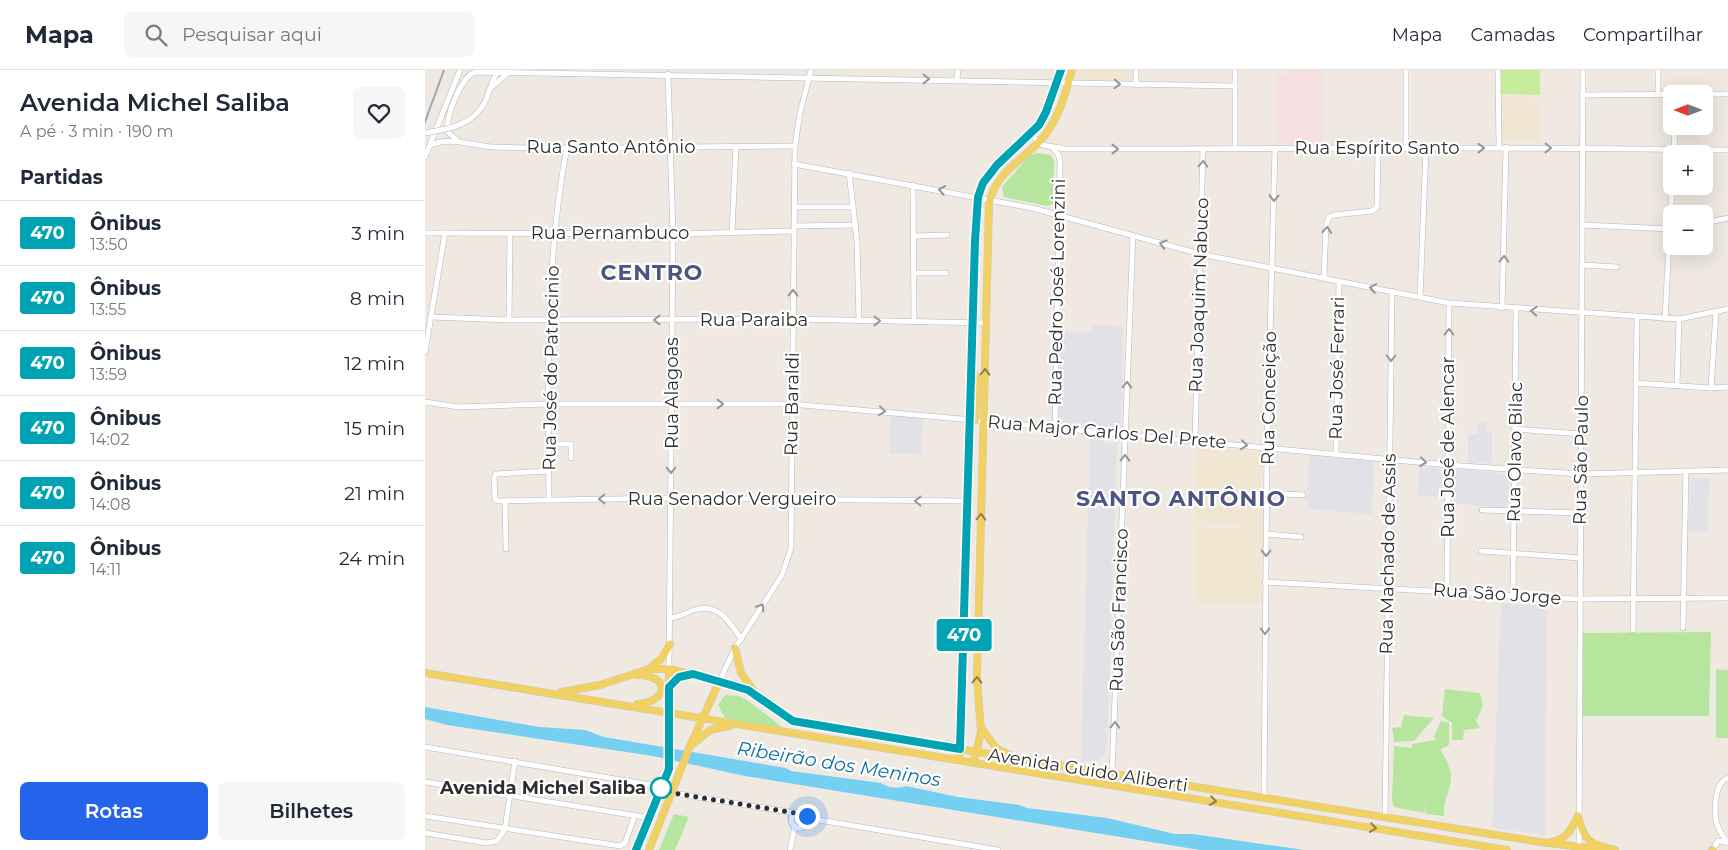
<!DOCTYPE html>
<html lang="pt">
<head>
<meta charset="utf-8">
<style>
	body { margin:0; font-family:Montserrat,sans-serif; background:#f6f6f7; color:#1f2937; height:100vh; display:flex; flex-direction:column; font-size:19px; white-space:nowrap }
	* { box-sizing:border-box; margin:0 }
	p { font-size:16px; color:#747a83 }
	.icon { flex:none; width:28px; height:28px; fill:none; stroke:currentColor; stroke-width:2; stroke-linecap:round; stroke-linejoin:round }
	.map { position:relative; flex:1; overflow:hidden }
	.side { display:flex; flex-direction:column; background:#fff; width:425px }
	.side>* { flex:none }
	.badge { padding:0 10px; border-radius:4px; font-size:18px; line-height:32px }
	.needle { width:32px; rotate:270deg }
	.buttons { position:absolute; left:1238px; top:15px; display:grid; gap:10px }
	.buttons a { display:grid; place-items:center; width:50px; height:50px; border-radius:8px; background:#fff; box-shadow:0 5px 20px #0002; font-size:25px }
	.you { position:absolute; width:25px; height:25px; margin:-12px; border:4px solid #fff; border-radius:50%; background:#1a73e8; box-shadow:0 0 0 8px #1a73e833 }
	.map>.badge { position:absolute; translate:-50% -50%; box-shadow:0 0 0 2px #fff }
	h2 { padding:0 20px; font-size:19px; line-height:45px }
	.round { display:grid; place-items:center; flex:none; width:52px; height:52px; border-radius:8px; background:#f6f6f7 }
	.summary { display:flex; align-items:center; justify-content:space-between; height:85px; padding:0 20px }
	h1 { font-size:24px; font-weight:600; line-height:38px }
	.button { display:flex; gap:10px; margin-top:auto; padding:10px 20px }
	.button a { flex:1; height:58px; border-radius:8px; background:#2563eb; color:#fff; font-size:20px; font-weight:600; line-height:58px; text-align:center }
	.button a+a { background:#f6f6f7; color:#1f2937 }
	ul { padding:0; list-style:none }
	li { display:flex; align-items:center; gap:15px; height:65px; padding:0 20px; border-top:1px solid #e0e1e3 }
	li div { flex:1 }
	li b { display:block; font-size:19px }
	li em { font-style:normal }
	li .badge { min-width:55px; font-weight:700; text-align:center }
	header { display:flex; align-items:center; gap:30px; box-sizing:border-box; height:70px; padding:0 25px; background:#fff; border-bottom:1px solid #e0e1e3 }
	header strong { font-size:24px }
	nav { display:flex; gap:28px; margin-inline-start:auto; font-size:18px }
	.search { width:350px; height:45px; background:#f6f6f7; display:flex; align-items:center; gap:12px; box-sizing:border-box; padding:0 18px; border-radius:8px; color:#747a83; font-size:19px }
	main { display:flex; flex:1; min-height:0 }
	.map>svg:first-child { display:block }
	.industrial { fill:#e3e1e8 }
	.education { fill:#f0e6d1 }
	.medical { fill:#f5dfe0 }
	.green { fill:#b6e59e }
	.pitch { fill:#c9ec9a }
	.water { fill:#75cff0 }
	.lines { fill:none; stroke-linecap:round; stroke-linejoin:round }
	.minor-casing { stroke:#b4b7c1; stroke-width:6 }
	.major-casing { stroke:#c9c9c9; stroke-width:8 }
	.minor { stroke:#fff; stroke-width:5 }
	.major { stroke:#f2d163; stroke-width:7 }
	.rail { stroke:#a3a6b8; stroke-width:2 }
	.minor-bridge-casing { stroke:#b4b7c1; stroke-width:6; stroke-linecap:butt }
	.minor-bridge { stroke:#fff; stroke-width:5 }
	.oneway { stroke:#969696 }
	.oneway2 { stroke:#908048 }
	.line-casing { stroke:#fff; stroke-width:11 }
	.line { stroke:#00a3b4; stroke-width:8 }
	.walk { stroke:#2e2e2e; stroke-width:5; stroke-dasharray:0 9 }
	.stop-dot { fill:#fff; stroke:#00a3b4; stroke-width:2.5 }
	.labels { text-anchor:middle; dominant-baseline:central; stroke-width:4.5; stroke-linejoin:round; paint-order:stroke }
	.street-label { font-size:18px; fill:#2e2e2e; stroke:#fff }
	.stop-label { font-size:18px; font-weight:bold; fill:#2e2e2e; stroke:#fff; text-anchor:end }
	.water-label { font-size:19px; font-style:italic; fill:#0d6fa3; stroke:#fff }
	.district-label { font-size:22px; font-weight:bold; letter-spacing:1px; fill:#4d5680; stroke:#fff }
</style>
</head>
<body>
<header>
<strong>Mapa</strong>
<div class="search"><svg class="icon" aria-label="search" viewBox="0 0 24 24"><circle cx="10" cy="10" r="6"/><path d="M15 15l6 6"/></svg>Pesquisar aqui</div>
<nav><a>Mapa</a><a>Camadas</a><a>Compartilhar</a></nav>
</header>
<main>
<section class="side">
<div class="summary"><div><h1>Avenida Michel Saliba</h1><p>A pé · 3 min · 190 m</p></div><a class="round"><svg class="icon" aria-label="heart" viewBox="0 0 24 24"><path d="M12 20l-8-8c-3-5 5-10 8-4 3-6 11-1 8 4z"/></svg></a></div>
<h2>Partidas</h2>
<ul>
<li><span class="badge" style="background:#00a3b4;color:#fff">470</span><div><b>Ônibus</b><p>13:50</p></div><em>3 min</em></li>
<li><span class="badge" style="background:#00a3b4;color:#fff">470</span><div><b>Ônibus</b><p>13:55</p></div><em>8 min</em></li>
<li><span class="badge" style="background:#00a3b4;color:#fff">470</span><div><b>Ônibus</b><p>13:59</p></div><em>12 min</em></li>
<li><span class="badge" style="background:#00a3b4;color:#fff">470</span><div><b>Ônibus</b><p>14:02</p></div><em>15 min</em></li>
<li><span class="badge" style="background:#00a3b4;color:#fff">470</span><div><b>Ônibus</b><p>14:08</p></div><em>21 min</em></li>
<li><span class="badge" style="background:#00a3b4;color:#fff">470</span><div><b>Ônibus</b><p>14:11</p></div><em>24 min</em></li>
</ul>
<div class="button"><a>Rotas</a><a>Bilhetes</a></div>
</section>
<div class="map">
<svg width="1303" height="780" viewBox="0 0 1303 780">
	<rect width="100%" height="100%" fill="#efe9e1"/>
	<g class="industrial">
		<polygon points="668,255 698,256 696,357 633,356 636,261 667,262"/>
		<polygon points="465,345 498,347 496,384 464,383"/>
		<polygon points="1052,353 1062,353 1062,362 1067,362 1067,393 1043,392 1043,364 1052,364"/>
		<polygon points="665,366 679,366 679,373 692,373 682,678 680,685 671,691 656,692"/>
		<polygon points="884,385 949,391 947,444 882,439"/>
		<polygon points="994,397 1017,399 1018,427 993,425"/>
		<polygon points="1030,399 1083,404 1085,408 1084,434 1078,438 1027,433 1027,404"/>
		<polygon points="1266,408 1284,408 1283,462 1263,463"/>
		<polygon points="1076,533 1122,535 1120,765 1067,758"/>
	</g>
	<g class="education">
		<polygon points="652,0 708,0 708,11 649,9"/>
		<polygon points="1075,27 1113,28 1114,72 1077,71"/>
		<polygon points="772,377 837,382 837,457 770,454"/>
		<polygon points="771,457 838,459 837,533 770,533"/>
	</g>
	<polygon class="medical" points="866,0 898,0 898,75 853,73 851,4 866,3"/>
	<g class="green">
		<polygon points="612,83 626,85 629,91 628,134 622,136 579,127 577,117 605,85"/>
		<polygon points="1286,562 1284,646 1157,646 1158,563"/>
		<polygon points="1291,599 1303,600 1303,668 1291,668"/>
		<polygon points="1020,619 1055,623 1058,636 1051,651 1055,658 1039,660 1038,670 1027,670 1027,653 1017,646"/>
		<polygon points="300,625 314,626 322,630 360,659 300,648 293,635"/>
		<polygon points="979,645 1009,648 989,671 969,672 967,658 976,657"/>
		<polygon points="1016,651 1024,653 1024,675 1015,680 1009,667"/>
		<path d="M 1010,670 C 1015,681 1026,694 1026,707 C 1026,721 1017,732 1019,746 L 1001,744 L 1001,729 L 1000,743 L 969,737 L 967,731 L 969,676 L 987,678 L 987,674 Z"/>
		<polygon points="249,744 264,747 250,780 234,780"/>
	</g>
	<polygon class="pitch" points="1076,0 1115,0 1115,25 1076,24"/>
	<path class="water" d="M 0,637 L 114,657 L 160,660 L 179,667 L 361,698 L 366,701 L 456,713 C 463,718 473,719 481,716 L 533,727 L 594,735 L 602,738 L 682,748 L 750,764 L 768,764 L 879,780 L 775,780 L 320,706 L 228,686 L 22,655 L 0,649 Z"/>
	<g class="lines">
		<g class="minor-casing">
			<g id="minor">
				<polyline points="810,0 810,79"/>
				<polyline points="981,0 981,79"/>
				<polyline points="1073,0 1074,77"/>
				<polyline points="1233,0 1233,23"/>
				<polyline points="243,4 248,164 244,599"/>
				<polyline points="532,9 533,0"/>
				<polyline points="711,15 711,0"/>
				<polyline points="66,18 84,2"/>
				<polyline points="1157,25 1303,24"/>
				<polyline points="61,30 68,10 74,1"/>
				<path d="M 605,64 L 617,75 L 641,79 C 862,79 1082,76 1303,80"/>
				<path d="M 33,71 L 23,62 C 19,49 37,4 51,2 L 810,16"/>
				<path d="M 4,76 C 24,65 47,76 68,77 C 168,80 269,76 370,76"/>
				<polyline points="628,78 634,86 635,91 630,358"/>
				<polyline points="1249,84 1250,56"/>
				<polyline points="0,87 35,0"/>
				<polyline points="369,94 607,138 775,184 1024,233 1254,249 1303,239"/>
				<polyline points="424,103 432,171 434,251"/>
				<polyline points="488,115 489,252"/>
				<polyline points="370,137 428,137"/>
				<polyline points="1279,153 1303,148"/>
				<polyline points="1157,155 1246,159"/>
				<polyline points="369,156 431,155"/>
				<polyline points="307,162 311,76"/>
				<polyline points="0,163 248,164 369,161"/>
				<polyline points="488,166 522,165"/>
				<polyline points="1158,195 1192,197"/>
				<polyline points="489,203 521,203"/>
				<polyline points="899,209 901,155 904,147 909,145 947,141 952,137 953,79"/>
				<polyline points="995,227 1001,79"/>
				<polyline points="1077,238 1081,77"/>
				<polyline points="7,247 84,250 368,249 562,253"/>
				<polyline points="1240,249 1247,116"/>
				<polyline points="84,250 85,163"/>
				<polyline points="0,282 20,163"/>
				<polyline points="1211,313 1286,318 1303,317"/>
				<polyline points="1252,315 1254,249"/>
				<polyline points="1286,318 1291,242"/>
				<polyline points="0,332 34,337 124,334 366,334 548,350"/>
				<polyline points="556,351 1023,395 1156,404 1303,400"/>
				<polyline points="1090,359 1157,364"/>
				<polyline points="770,370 778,79"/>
				<polyline points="124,374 146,374 146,388"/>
				<polyline points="911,384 914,212"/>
				<polyline points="124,401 71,404 69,408 70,429 72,431 247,428 542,431"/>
				<polyline points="842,423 878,425"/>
				<path d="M 124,430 C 123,313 120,192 142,77"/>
				<polyline points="80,431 81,479"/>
				<polyline points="1057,440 1155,443"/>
				<polyline points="841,464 876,467"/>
				<polyline points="1056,481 1155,488"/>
				<polyline points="840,512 1151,529 1303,528"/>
				<polyline points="1022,521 1024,233"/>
				<polyline points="1088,525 1091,240"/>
				<path d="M 246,548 C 254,547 261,543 269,540 C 293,532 305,552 316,569"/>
				<polyline points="1258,558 1261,401"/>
				<polyline points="1208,560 1212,247"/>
				<polyline points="295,610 310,578 357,505 366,478 370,76 375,43 386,0"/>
				<polyline points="0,677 232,716 248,723 370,743"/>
				<polyline points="687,704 708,166"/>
				<polyline points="0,712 225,748"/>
				<polyline points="839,727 842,378 850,79"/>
				<circle cx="374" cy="750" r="8"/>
				<polyline points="0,746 195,776 200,773 210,745"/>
				<polyline points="382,748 573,780"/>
				<polyline points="960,748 967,221"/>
				<polyline points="0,763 62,773 72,771 80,759 90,691"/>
				<path d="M 1303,773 C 1300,769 1296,764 1294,759 C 1288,747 1288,713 1303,708"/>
				<polyline points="365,780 370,756"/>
				<polyline points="1154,780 1158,0"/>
				<polyline points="1288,780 1293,771 1301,772"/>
			</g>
		</g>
		<g class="major-casing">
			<g id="major">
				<polyline points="547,300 552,308 550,350"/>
				<polyline points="310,578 316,603 328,620"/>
				<polyline points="225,598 237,588 245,574"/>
				<polyline points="0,603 1082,780"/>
				<polyline points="244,617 254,607 263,605"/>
				<polyline points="136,622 175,615 224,599 244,599 316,616 329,623 368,651 390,656 1115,772 1181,780"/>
				<path d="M 212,634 C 244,632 246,605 212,605"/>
				<polyline points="557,659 571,678 585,685"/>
				<polyline points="268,674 285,660 304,656"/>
				<polyline points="534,689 536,670 550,171 553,127 558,113 573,95 614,55 621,42 636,0"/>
				<path d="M 549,692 L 556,662 L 552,608 L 564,134 C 570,101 601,89 620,65 C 634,47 641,22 647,0"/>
				<path d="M 1153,746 C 1159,772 1165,774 1190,780"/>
				<path d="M 1126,772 C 1141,770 1147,759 1153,746"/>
				<polyline points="211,780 244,699 244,599"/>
				<polyline points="224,780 265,676 295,610"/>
				<polyline points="1287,780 1288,780"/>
			</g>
		</g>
		<use href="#minor" class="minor"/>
		<use href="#major" class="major"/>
		<polyline class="rail" points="0,52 19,0"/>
		<g class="minor-bridge-casing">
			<path id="minor-bridge" d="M 0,63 C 25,59 49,55 61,30"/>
		</g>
		<use href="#minor-bridge" class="minor-bridge"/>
	</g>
	<defs><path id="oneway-chevron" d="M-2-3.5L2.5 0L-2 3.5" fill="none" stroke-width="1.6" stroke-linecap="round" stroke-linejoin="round" transform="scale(1.25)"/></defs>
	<g class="oneway">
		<use href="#oneway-chevron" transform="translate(501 9) rotate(1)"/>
		<use href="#oneway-chevron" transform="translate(692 14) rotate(3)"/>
		<use href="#oneway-chevron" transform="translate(1056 78) rotate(-2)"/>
		<use href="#oneway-chevron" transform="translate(1123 78) rotate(1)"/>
		<use href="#oneway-chevron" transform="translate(690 79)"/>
		<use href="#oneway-chevron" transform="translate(778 94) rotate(-88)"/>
		<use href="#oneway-chevron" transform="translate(517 120) rotate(-170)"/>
		<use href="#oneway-chevron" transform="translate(849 128) rotate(91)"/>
		<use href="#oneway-chevron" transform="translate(902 160) rotate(-85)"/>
		<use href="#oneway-chevron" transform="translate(738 174) rotate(-164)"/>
		<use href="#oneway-chevron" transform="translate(1079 189) rotate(-89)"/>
		<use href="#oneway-chevron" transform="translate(948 218) rotate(-170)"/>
		<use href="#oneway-chevron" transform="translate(368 223) rotate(-89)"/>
		<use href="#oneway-chevron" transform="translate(1109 241) rotate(-177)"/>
		<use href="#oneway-chevron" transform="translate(232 250) rotate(-180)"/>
		<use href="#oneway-chevron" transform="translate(452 251) rotate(1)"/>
		<use href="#oneway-chevron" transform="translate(1024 262) rotate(-90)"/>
		<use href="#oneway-chevron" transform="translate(966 288) rotate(91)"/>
		<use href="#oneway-chevron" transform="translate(702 315) rotate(-88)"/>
		<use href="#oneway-chevron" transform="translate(295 334)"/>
		<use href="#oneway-chevron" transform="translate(457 341) rotate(6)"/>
		<use href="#oneway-chevron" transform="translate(819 375) rotate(6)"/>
		<use href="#oneway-chevron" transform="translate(700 388) rotate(-88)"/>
		<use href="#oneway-chevron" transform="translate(998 392) rotate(6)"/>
		<use href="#oneway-chevron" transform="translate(246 400) rotate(90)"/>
		<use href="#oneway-chevron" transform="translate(177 429) rotate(179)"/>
		<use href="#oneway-chevron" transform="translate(493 431) rotate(-179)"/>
		<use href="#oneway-chevron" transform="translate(841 483) rotate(91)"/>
		<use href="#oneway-chevron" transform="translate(336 537) rotate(-57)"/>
		<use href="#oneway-chevron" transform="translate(840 561) rotate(90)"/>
		<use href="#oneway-chevron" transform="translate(690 655) rotate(-88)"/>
	</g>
	<g class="oneway2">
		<use href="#oneway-chevron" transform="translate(560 302) rotate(-89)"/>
		<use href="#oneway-chevron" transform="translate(556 447) rotate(-88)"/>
		<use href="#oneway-chevron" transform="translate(552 610) rotate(-89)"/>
		<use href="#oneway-chevron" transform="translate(788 731) rotate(9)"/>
		<use href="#oneway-chevron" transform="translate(948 758) rotate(9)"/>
	</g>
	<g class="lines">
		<g class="line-casing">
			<polyline id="line" points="211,780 244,699 244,617 254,607 268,604 323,620 368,651 535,679 550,171 553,127 558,113 572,95 614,55 621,42 636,0"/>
		</g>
		<use href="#line" class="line"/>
		<polyline class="walk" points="236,718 248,723 370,743 375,742 382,746"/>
	</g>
	<circle class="stop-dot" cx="236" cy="718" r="10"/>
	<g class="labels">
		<g class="street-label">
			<text x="186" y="77">Rua Santo Antônio</text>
			<text x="952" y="78">Rua Espírito Santo</text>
			<text x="185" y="163">Rua Pernambuco</text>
			<text transform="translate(632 222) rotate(-89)">Rua Pedro José Lorenzini</text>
			<text transform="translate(774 225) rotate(-88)">Rua Joaquim Nabuco</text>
			<text x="329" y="250">Rua Paraiba</text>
			<text transform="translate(126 298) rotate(-89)">Rua José do Patrocinio</text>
			<text transform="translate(912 298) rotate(-89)">Rua José Ferrari</text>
			<text transform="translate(247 323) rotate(-90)">Rua Alagoas</text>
			<text transform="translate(844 328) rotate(-89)">Rua Conceição</text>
			<text transform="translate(367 334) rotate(-89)">Rua Baraldi</text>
			<text transform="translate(682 362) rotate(5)">Rua Major Carlos Del Prete</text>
			<text transform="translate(1023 377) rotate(-90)">Rua José de Alencar</text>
			<text transform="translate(1090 382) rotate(-89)">Rua Olavo Bilac</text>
			<text transform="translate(1156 390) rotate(-89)">Rua São Paulo</text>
			<text x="307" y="429">Rua Senador Vergueiro</text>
			<text transform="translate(963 484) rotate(-89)">Rua Machado de Assis</text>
			<text transform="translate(1072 524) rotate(4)">Rua São Jorge</text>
			<text transform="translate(694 540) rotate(-88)">Rua São Francisco</text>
			<text transform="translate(663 700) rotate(9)">Avenida Guido Aliberti</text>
		</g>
		<g class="stop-label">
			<text x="221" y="718">Avenida Michel Saliba</text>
		</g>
		<g class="water-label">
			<text transform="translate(414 694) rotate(9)">Ribeirão dos Meninos</text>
		</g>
		<g class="district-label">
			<text x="227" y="202">CENTRO</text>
			<text x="756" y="428">SANTO ANTÔNIO</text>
		</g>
	</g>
</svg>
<div class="buttons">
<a><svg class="needle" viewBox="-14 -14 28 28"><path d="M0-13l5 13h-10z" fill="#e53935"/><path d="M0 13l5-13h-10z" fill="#747a83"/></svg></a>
<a>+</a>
<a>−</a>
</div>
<div class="you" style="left:382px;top:746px"></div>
<b class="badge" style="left:539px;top:565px;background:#00a3b4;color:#fff">470</b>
</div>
</main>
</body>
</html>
